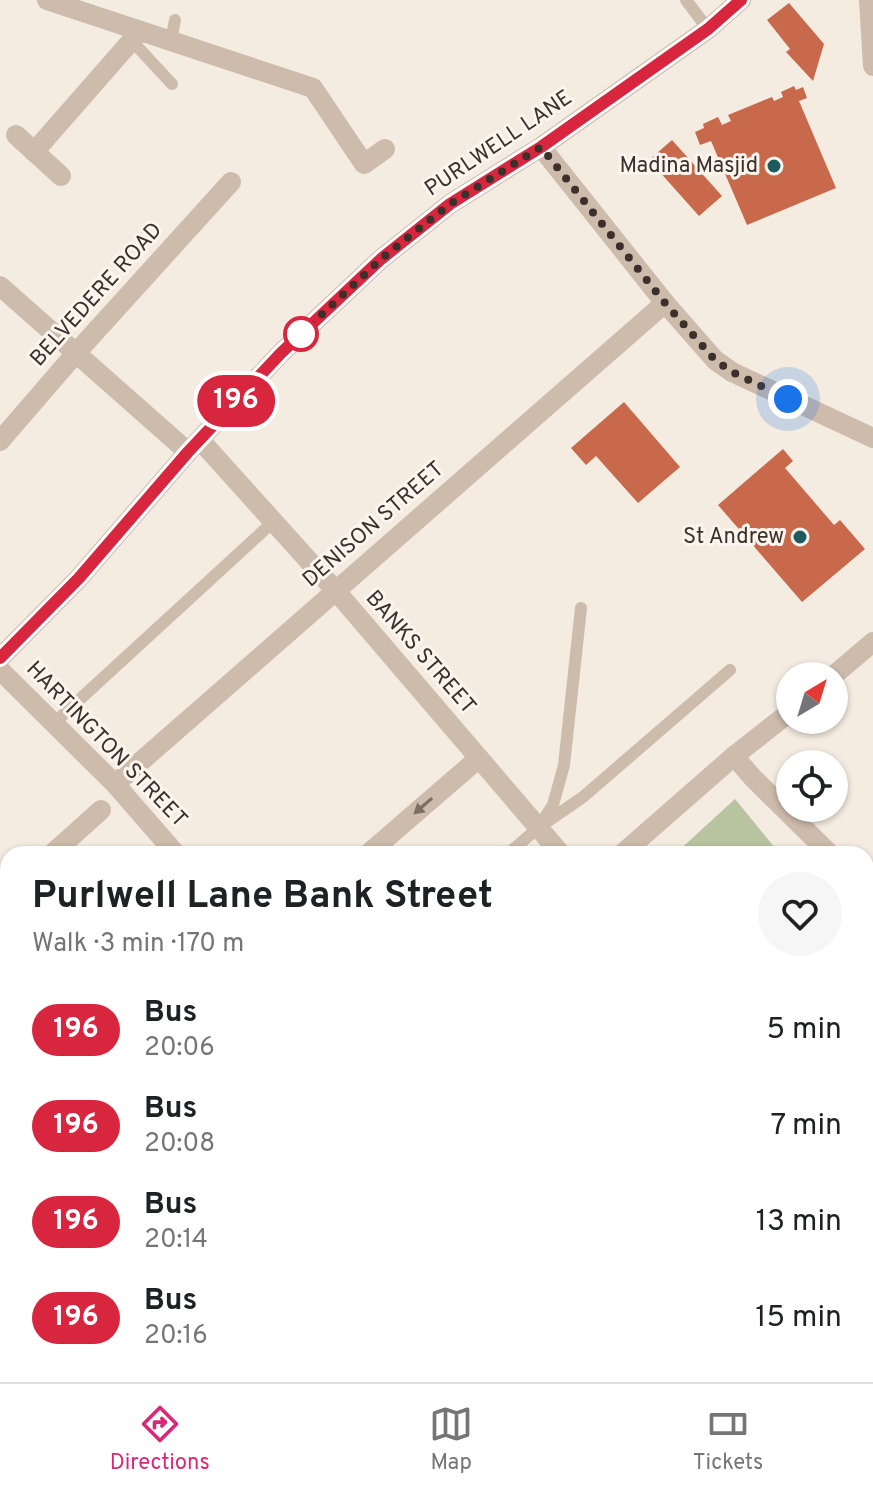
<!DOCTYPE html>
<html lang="en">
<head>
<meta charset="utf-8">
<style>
	body { margin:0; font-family:Overpass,sans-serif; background:#f6f6f6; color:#202124; height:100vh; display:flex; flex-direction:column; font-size:30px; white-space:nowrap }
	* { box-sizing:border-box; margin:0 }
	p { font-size:26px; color:#757577 }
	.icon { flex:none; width:44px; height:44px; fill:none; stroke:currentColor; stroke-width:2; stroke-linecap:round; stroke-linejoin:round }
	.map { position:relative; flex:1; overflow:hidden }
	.sheet { position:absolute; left:0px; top:846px; width:874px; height:536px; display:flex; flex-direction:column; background:#fff; border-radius:24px 24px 0 0; box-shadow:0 2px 6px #0004 }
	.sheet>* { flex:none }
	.badge { padding:0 16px; border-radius:26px; font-size:28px; line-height:52px }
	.needle { width:52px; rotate:38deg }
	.buttons { position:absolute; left:776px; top:662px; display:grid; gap:16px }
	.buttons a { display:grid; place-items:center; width:72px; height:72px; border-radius:50%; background:#fff; box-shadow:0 2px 6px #0004; font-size:40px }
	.you { position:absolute; width:40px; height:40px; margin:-20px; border:6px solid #fff; border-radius:50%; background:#1a73e8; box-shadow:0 0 0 12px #1a73e833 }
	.map>.badge { position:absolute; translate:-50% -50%; box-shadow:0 0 0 4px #fff }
	.round { display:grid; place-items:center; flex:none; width:84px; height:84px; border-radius:42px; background:#f6f6f6 }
	.head { display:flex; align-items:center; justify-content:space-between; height:136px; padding:0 32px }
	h1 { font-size:38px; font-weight:700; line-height:60px }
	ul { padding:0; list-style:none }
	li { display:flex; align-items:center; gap:24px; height:96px; padding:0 32px }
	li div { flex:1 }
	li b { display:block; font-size:30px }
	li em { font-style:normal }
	li .badge { min-width:88px; font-weight:700; text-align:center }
	.menu { display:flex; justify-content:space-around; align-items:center; height:112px; border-top:2px solid #e0e0e0; background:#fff; font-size:22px; color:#757577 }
	.menu a { display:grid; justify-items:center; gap:4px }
	.menu .on { color:#db2777 }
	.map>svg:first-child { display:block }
	.green { fill:#b8c4a0 }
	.building { fill:#c8694b }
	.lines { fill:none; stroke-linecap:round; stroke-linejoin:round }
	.service { stroke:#cdbbac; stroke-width:12 }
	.minor { stroke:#cdbbac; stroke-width:20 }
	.tertiary { stroke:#cdbbac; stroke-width:20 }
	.oneway { fill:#7d6f65 }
	.line-casing { stroke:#fff; stroke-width:18 }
	.line { stroke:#d7263d; stroke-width:12 }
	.walk { stroke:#3b302b; stroke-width:8; stroke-dasharray:0 14.4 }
	.poi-dot { fill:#1f5a5e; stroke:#fbf5ee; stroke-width:3 }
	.stop-dot { fill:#fff; stroke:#d7263d; stroke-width:4 }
	.labels { text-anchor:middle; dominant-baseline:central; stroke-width:6; stroke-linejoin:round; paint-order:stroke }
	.street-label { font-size:22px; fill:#3b302b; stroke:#fbf5ee }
	.poi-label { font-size:22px; fill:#3b302b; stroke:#fbf5ee; text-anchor:end }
</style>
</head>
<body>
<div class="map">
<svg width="873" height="1382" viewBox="0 0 873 1382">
	<rect width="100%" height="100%" fill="#f4ebe1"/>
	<g class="green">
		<polygon points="735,799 780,854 675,854"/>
		<polygon points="866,960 873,968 873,1382 442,1382 436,1374 866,1374"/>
	</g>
	<g class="building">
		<polygon points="789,3 824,44 813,81 786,52 790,49 767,20"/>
		<polygon points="794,86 796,90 803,87 807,98 799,101 836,188 747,225 711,141 700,145 695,132 704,128 703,124 718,117 722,125 731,121 728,115 772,97 774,101 783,97 781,92"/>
		<polygon points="672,140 722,196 699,216 649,160"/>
		<polygon points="624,402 680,467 638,503 596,456 586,465 571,448"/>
		<polygon points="783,449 793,461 785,468 834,525 840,520 865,549 802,602 718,505"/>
	</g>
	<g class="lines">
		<g class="service">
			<polyline points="686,0 708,29"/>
			<polyline points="132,41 172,84"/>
			<polyline points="171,41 175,20"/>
			<polyline points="54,723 273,522"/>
			<polyline points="542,822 553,805 564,765 581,608"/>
			<polyline points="508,854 538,828 583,797 730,670"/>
			<polyline points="250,1382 258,1374"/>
		</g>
		<g class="minor">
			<polyline points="47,0 313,88 364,164 385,149"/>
			<polyline points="869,0 873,66"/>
			<polyline points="16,135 61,176"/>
			<polyline points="541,147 665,303 715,360 732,372 873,438"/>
			<polyline points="34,152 140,31"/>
			<polyline points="0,286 188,452"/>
			<polyline points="200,440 336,591 561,854"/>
			<polyline points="0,441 76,353 231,182"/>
			<polyline points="0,670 115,784 176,854"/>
			<polyline points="833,676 873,642"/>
			<polyline points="734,756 753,778 830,854"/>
			<polyline points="115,784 665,303"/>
			<polyline points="52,854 101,810"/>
			<polyline points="368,854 479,758"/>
			<polyline points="622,854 734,756 790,712"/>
			<polyline points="866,895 873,903"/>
			<polyline points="0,900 8,893"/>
			<polyline points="0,1028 8,1040"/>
			<polyline points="219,1374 224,1382"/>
		</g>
		<polyline class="tertiary" points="0,658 79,578 188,452 281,353 381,259 450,204 541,147 708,29 741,0"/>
	</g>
	<defs><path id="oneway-solid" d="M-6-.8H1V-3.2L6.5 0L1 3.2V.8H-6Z" transform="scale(2)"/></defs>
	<use class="oneway" href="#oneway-solid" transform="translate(423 806) rotate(139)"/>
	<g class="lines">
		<g class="line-casing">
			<polyline id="line" points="0,658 79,578 188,452 281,353 381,259 450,204 541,147 708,29 741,0"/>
		</g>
		<use href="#line" class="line"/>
		<polyline class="walk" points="301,334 381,259 450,204 541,147 665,303 715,360 732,372 788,399"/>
	</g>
	<g class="poi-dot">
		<circle cx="774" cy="166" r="8"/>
		<circle cx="800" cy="537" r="8"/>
	</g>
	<circle class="stop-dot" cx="301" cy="334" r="16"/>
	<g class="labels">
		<g class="street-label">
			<text transform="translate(499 144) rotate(-34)">PURLWELL LANE</text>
			<text transform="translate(97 295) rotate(-48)">BELVEDERE ROAD</text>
			<text transform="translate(374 525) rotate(-41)">DENISON STREET</text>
			<text transform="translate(420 653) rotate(49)">BANKS STREET</text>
			<text transform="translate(106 745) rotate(46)">HARTINGTON STREET</text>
		</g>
		<g class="poi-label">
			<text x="758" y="166">Madina Masjid</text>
			<text x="784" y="537">St Andrew</text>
		</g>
	</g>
</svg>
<div class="buttons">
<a><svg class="needle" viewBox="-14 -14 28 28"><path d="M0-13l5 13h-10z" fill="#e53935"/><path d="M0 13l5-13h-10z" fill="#757577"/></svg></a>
<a><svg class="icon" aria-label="locate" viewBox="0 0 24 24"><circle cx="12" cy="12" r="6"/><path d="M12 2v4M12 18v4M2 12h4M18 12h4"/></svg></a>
</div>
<div class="you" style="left:788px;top:399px"></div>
<b class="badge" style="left:236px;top:401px;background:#d7263d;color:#fff">196</b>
<section class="sheet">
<div class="head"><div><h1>Purlwell Lane Bank Street</h1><p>Walk · 3 min · 170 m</p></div><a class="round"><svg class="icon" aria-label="heart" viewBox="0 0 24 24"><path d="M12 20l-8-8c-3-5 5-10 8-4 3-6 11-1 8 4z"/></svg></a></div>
<ul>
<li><span class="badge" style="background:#d7263d;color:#fff">196</span><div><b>Bus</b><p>20:06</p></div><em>5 min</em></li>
<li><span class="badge" style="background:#d7263d;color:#fff">196</span><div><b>Bus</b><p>20:08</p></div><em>7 min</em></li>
<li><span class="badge" style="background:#d7263d;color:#fff">196</span><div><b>Bus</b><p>20:14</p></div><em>13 min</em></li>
<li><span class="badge" style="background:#d7263d;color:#fff">196</span><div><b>Bus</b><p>20:16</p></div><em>15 min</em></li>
</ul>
</section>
</div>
<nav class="menu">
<a class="on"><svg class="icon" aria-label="directions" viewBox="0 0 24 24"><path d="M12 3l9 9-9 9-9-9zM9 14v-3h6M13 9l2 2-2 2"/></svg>Directions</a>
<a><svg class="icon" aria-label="map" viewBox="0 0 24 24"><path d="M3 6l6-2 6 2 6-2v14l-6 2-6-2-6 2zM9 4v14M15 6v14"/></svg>Map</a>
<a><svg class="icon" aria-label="tickets" viewBox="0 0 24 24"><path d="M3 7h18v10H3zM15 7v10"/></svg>Tickets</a>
</nav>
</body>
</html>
